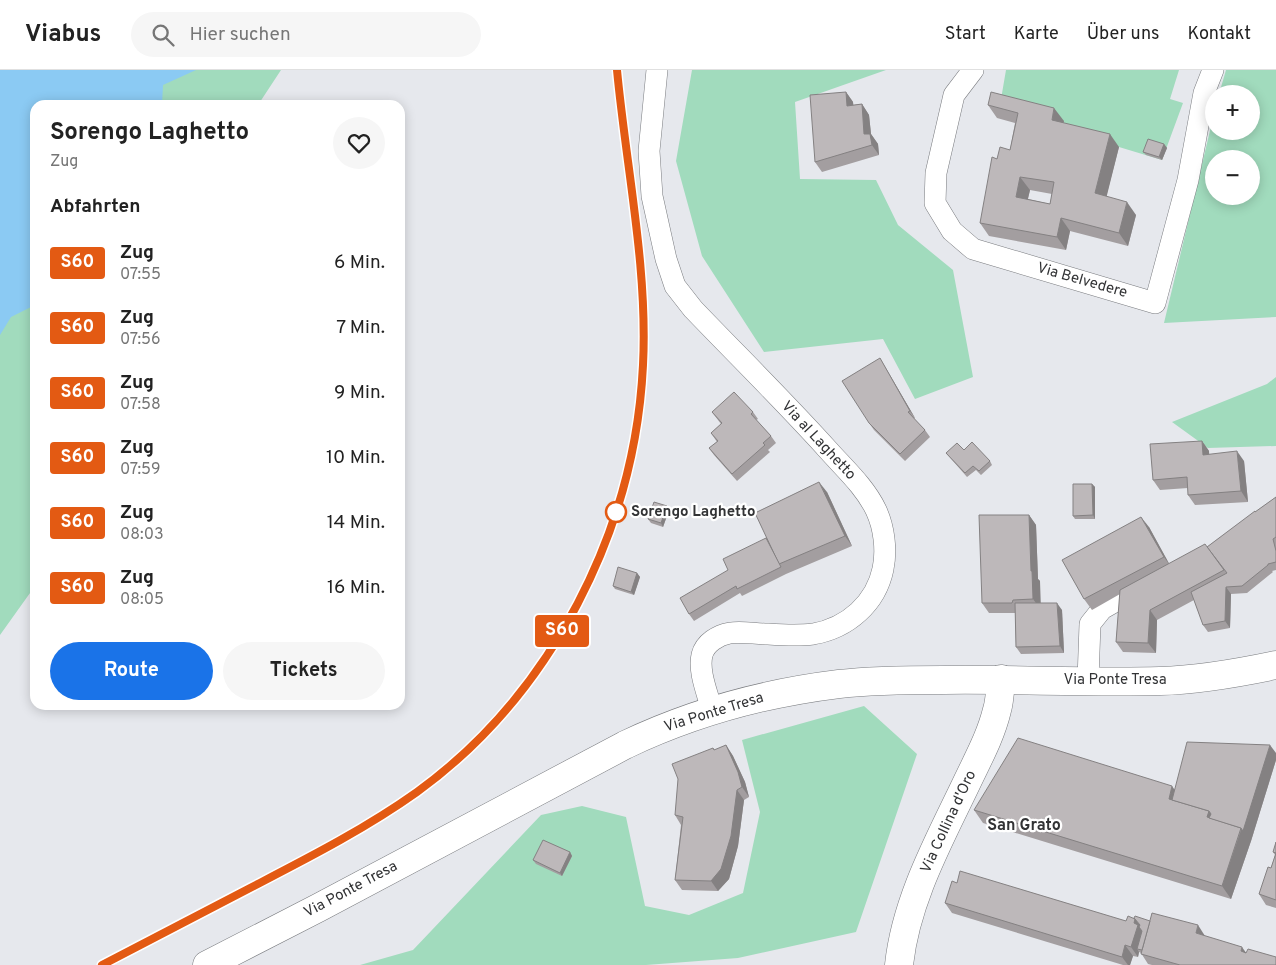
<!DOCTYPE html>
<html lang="de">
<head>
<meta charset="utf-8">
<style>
	body { margin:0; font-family:Overpass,sans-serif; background:#f6f6f6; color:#222; height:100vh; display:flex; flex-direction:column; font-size:19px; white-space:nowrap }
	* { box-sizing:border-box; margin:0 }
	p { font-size:16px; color:#767676 }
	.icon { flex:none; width:28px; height:28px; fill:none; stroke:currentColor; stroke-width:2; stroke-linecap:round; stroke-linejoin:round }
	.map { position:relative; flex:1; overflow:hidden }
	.side { position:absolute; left:30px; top:30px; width:375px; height:610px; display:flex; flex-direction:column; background:#fff; border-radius:15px; box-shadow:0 2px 12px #0003 }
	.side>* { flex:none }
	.badge { padding:0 10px; border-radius:4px; font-size:18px; line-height:32px }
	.buttons { position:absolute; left:1205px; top:15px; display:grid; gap:10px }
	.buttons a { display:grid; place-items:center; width:55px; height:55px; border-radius:50%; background:#fff; box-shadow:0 2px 12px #0003; font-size:25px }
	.map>.badge { position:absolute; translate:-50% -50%; box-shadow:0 0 0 2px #fff }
	h2 { padding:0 20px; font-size:19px; line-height:45px }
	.round { display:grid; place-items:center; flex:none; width:52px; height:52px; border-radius:26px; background:#f6f6f6 }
	.summary { display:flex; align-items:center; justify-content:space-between; height:85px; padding:0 20px }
	h1 { font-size:24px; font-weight:700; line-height:38px }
	.primary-button { display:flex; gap:10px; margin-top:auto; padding:10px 20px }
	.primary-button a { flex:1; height:58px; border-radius:30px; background:#1a73e8; color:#fff; font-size:20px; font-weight:700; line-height:58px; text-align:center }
	.primary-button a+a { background:#f6f6f6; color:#222 }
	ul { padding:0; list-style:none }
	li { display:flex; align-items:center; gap:15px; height:65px; padding:0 20px }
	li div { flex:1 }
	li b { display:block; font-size:19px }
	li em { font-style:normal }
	li .badge { min-width:55px; font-weight:700; text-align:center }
	header { display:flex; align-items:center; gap:30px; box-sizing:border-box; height:70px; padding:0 25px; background:#fff; border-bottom:1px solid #e0e0e0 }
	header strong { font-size:24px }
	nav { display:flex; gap:28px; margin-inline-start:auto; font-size:18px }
	.search { width:350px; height:45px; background:#f6f6f6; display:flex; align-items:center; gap:12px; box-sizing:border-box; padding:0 18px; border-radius:28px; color:#767676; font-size:19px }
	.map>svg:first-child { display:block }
	.green { fill:#a1dbbd; fill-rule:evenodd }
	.water { fill:#8bcaf3 }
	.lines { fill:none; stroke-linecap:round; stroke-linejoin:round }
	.street-casing { stroke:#797b7f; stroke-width:22 }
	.secondary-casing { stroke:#797b7f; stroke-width:29 }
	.street { stroke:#fff; stroke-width:21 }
	.secondary { stroke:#fff; stroke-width:28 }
	.rail { stroke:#515255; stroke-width:4 }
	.wall { fill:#a39ea0; fill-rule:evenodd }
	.shaded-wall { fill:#848182 }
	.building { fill:#bdb8ba; stroke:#848182; fill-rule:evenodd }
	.line-casing { stroke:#fff; stroke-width:11 }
	.line { stroke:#e35a13; stroke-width:8 }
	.stop-dot { fill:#fff; stroke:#e35a13; stroke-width:2.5 }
	.labels { text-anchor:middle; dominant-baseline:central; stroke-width:4.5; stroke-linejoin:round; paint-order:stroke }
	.street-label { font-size:15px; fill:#323335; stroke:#fff }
	.stop-label { font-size:15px; font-weight:bold; fill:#323335; stroke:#fff; text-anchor:start }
	.neighbourhood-label { font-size:16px; font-weight:bold; fill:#323335; stroke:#fff }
</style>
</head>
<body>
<header>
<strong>Viabus</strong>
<div class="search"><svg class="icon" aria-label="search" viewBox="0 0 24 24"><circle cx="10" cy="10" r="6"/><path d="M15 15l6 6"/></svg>Hier suchen</div>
<nav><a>Start</a><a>Karte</a><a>Über uns</a><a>Kontakt</a></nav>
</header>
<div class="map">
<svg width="1276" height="895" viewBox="0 0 1276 895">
	<rect width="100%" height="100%" fill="#e6e8ed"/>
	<g class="green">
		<polygon points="0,0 281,0 258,35 35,35 35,516 0,565"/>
		<polygon points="692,0 886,0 795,32 800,109 876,110 898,155 953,200 973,307 915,329 883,269 764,282 702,186 676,91"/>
		<polygon points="1006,0 1179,0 1170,29 1183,33 1162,90 1119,77 1061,63 1063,51 1000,35"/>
		<path d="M 1226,0 L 1276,0 L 1276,247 L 1164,253 L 1214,44 L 1214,61 L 1251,61 L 1251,24 L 1219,24 ZM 1214,89 L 1251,89 L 1251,126 L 1214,126 Z"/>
		<polygon points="1276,307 1276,376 1208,378 1172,352 1267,314"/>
		<polygon points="864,636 917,684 856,862 738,888 646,895 360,895 413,880 541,745 582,736 626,747 645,836 689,845 743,823 760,742 742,670"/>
	</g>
	<polygon class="water" points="0,0 196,0 163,15 162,35 35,35 35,235 11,247 0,265"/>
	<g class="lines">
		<g class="street-casing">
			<g id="street">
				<path d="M 657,0 L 649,81 L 652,126 L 666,189 L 675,216 L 693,239 C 738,286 785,332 829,381 C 845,399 865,417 876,440 C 884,457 887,480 883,499 C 876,533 848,558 813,564 C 798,566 783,565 768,564 C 755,564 742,561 730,563 C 718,565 705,573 702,585 C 698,602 708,624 712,641"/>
				<polyline points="973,0 954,25 936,103 935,133 952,161 973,179 1155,233 1188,110 1204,23 1213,0"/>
				<polyline points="1088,610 1090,554 1102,539 1144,515"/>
			</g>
		</g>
		<g class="secondary-casing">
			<g id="secondary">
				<path d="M 207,895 L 318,838 L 625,675 C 692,643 765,623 839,614 C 874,610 909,610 944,610 C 1016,609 1088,613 1160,611 C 1199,610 1238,603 1276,595"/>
				<path d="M 899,895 C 906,829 940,769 968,710 C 979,687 991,665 997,640 C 1000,630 1000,619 1001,609"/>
			</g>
		</g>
		<use href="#street" class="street"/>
		<use href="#secondary" class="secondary"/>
		<path class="rail" d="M 102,895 C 156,867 209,840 262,812 C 315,784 369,757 417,722 C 552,624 636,460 643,295 C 647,198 627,96 617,0"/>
	</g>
	<g class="wall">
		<polygon points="846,22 853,32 853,35 862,34 869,45 871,64 878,74 879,85 822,102 815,92"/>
		<path d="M 988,35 L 1064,51 L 1063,53 L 1119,77 L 1106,127 L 1136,145 L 1128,176 L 1070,161 L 1066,180 L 989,166 L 980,153 L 997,89 L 1010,80 L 1015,53 L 997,48 ZM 1030,120 L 1052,124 L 1050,134 L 1028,129 Z"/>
		<polygon points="1164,74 1167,78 1162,90 1146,85 1143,82"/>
		<polygon points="880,288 915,348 914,349 925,360 930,367 905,391 874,360 869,353"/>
		<polygon points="712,342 753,342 758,349 756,350 771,366 776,373 768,380 770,382 737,411 714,385 709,378 717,372 711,363 721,354"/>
		<polygon points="1202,371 1209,381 1209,384 1244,391 1248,432 1195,435 1188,425 1188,418 1160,420 1153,410"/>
		<polygon points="964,380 990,391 992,395 981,405 976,400 967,407 946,383"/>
		<polygon points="1092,414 1095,417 1095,449 1075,449 1073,446"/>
		<polygon points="827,422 852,476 786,504 742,526 740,523 694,551 689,544 766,468"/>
		<polygon points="1276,427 1276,500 1272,501 1273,502 1247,523 1231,524 1230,558 1208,562 1203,555 1194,530 1157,550 1156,583 1123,582 1116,572 1120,524 1092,540 1084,529 1149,457 1169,494 1207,477"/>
		<polygon points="669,440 663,457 651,453 648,449"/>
		<polygon points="1029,445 1036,455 1038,509 1040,511 1040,533 1062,540 1064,583 1021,584 1016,577 1015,543 989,543 982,533"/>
		<polygon points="637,503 640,507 634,525 615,519 613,516"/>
		<polygon points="726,675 733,686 745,712 749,727 744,730 738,776 729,809 718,821 682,820 675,810 681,755 675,745 713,678 715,680"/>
		<polygon points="1276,683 1276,690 1251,771 1231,829 983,753 974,740 1175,719"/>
		<polygon points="1276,772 1276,838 1266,835 1259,824 1271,798 1275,785 1273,782"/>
		<polygon points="570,782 572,786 562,806 536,794 533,790"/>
		<polygon points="957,813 1126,851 1134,848 1205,866 1276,895 1152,895 1148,894 1141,883 1139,882 1138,887 1133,886 1130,895 1123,895 952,843 945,833"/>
	</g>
	<g class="shaded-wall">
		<polygon points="846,22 853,32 855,46 847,36"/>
		<polygon points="862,34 869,45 871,64 878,74 879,85 864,64"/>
		<polygon points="1054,38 1064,51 1061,63 1052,50"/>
		<polygon points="1110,64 1119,77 1104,137 1095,123"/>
		<polygon points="1164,74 1167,78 1162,90 1159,87"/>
		<polygon points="1020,107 1030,120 1025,140 1016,127"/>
		<polygon points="1127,132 1136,145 1128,176 1119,163"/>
		<polygon points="1061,148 1070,161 1066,180 1057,167"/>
		<polygon points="880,288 884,295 915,348 910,341"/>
		<polygon points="1202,371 1209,381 1210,395 1203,385"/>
		<polygon points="1237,381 1244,391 1248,432 1241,421"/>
		<polygon points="819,412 827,422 852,476 845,466"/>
		<polygon points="1092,414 1095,417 1095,449 1093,445"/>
		<polygon points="667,436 669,440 663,457 661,453"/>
		<polygon points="1029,445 1036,455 1038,509 1040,511 1041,540 1033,529 1031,501"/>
		<polygon points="1141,447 1149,457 1171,497 1164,487"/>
		<polygon points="637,503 640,507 634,525 631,522"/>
		<polygon points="1226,517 1231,524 1230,558 1225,551"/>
		<polygon points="1057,533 1062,540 1064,583 1060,576"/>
		<polygon points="1150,540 1157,550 1156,583 1148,573"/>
		<polygon points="726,675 733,686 745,712 749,727 742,717"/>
		<polygon points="1270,675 1276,683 1276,690 1251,771 1231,829 1222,816"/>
		<polygon points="1172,716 1181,729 1180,735 1169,729"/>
		<polygon points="737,720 744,730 738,776 729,809 718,821 711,811"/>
		<polygon points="1209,741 1216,752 1207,747"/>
		<polygon points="570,782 572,786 562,806 560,803"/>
		<polygon points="1135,849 1143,859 1137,879 1139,882 1138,887 1131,877 1134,853"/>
		<polygon points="1198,855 1205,866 1196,863"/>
		<polygon points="1125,875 1133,886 1130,895 1128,895 1122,887"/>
		<polygon points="1242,877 1249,887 1241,881"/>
	</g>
	<g class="building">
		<polygon points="846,22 847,36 862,34 864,64 870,64 872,75 815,92 810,25"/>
		<path d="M 991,22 L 1054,38 L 1052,50 L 1110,64 L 1095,123 L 1127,132 L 1119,163 L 1061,148 L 1057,167 L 980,153 L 992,87 L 997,89 L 1000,77 L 1010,80 L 1018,43 L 988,35 ZM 1020,107 L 1054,112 L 1050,134 L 1016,127 Z"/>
		<polygon points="1148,69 1164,74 1159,87 1143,82"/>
		<polygon points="880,288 910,341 908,342 925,360 900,384 869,353 842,311"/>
		<polygon points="734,322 753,342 751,344 771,366 763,373 765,375 732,404 709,378 718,371 711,363 722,353 712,342"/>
		<polygon points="1202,371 1203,385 1237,381 1241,421 1188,425 1187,407 1153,410 1150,374"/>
		<polygon points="972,372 990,391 979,401 973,396 965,403 946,383 957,373 964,380"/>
		<polygon points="819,412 845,466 779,494 755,443"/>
		<polygon points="1073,414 1092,414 1093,445 1073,446"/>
		<polygon points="1276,427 1276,467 1273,469 1276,481 1276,492 1268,494 1268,495 1242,516 1226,517 1225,551 1203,555 1191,522 1227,503 1207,477 1255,441 1255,442"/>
		<polygon points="654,432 667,436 661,453 648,449"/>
		<polygon points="979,445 1029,445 1031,501 1032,501 1033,529 1013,530 1012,533 982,533"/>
		<polygon points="1141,447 1164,487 1084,529 1062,490"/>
		<polygon points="766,468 781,497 737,519 736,516 689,544 680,528 728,500 723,489"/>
		<polygon points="1205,474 1224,500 1150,540 1148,573 1116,572 1120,520"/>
		<polygon points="618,497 637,503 631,522 613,516"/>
		<polygon points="1015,533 1057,533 1060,576 1016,577"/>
		<polygon points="1018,668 1172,716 1169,729 1209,741 1207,747 1241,758 1222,816 974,740"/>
		<polygon points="1187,672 1270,675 1243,761 1241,758 1209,748 1211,744 1209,741 1172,730"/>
		<polygon points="726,675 738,702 742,717 737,720 731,766 721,799 711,811 675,810 683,747 675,745 678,709 672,694 713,678 714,680"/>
		<polygon points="543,770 570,782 560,803 533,790"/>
		<polygon points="1276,772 1276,830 1259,824 1268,797 1271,798 1276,783 1273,782"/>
		<polygon points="960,801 1126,851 1128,846 1135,849 1134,853 1138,855 1131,877 1125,875 1122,887 945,833 952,811 957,813"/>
		<polygon points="1152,843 1198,855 1196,863 1242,877 1241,881 1246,883 1248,879 1276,887 1276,895 1180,895 1141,884"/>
		<polygon points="1135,846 1150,851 1142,880 1137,879 1142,861 1139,857 1140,855 1135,849 1134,848"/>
	</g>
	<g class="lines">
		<g class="line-casing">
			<path id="line" d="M 102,895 C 152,869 202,843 252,817 C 308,788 365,759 417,722 C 552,624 635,460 643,295 C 648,198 626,96 617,0"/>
		</g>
		<use href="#line" class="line"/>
	</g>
	<circle class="stop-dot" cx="616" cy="442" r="10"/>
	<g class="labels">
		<g class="street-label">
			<text transform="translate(1082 211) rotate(16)">Via Belvedere</text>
			<text transform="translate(818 371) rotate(47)">Via al Laghetto</text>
			<text x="1115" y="610">Via Ponte Tresa</text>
			<text transform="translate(714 643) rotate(-17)">Via Ponte Tresa</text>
			<text transform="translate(949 752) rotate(-65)">Via Collina d'Oro</text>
			<text transform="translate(351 820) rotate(-28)">Via Ponte Tresa</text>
		</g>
		<g class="stop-label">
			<text x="631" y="442">Sorengo Laghetto</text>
		</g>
		<g class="neighbourhood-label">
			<text x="1024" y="756">San Grato</text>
		</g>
	</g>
</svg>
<div class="buttons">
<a>+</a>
<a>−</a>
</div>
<b class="badge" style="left:562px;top:561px;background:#e35a13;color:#fff">S60</b>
<section class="side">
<div class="summary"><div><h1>Sorengo Laghetto</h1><p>Zug</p></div><a class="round"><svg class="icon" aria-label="heart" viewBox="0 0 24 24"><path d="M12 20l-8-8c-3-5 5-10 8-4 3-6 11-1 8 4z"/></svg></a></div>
<h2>Abfahrten</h2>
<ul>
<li><span class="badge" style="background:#e35a13;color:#fff">S60</span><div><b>Zug</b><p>07:55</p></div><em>6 Min.</em></li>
<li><span class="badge" style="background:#e35a13;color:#fff">S60</span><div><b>Zug</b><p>07:56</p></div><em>7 Min.</em></li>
<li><span class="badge" style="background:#e35a13;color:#fff">S60</span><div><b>Zug</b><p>07:58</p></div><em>9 Min.</em></li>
<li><span class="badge" style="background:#e35a13;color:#fff">S60</span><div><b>Zug</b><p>07:59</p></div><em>10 Min.</em></li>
<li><span class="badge" style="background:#e35a13;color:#fff">S60</span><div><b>Zug</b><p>08:03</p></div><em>14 Min.</em></li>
<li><span class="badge" style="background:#e35a13;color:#fff">S60</span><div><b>Zug</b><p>08:05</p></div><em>16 Min.</em></li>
</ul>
<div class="primary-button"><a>Route</a><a>Tickets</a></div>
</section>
</div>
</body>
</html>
